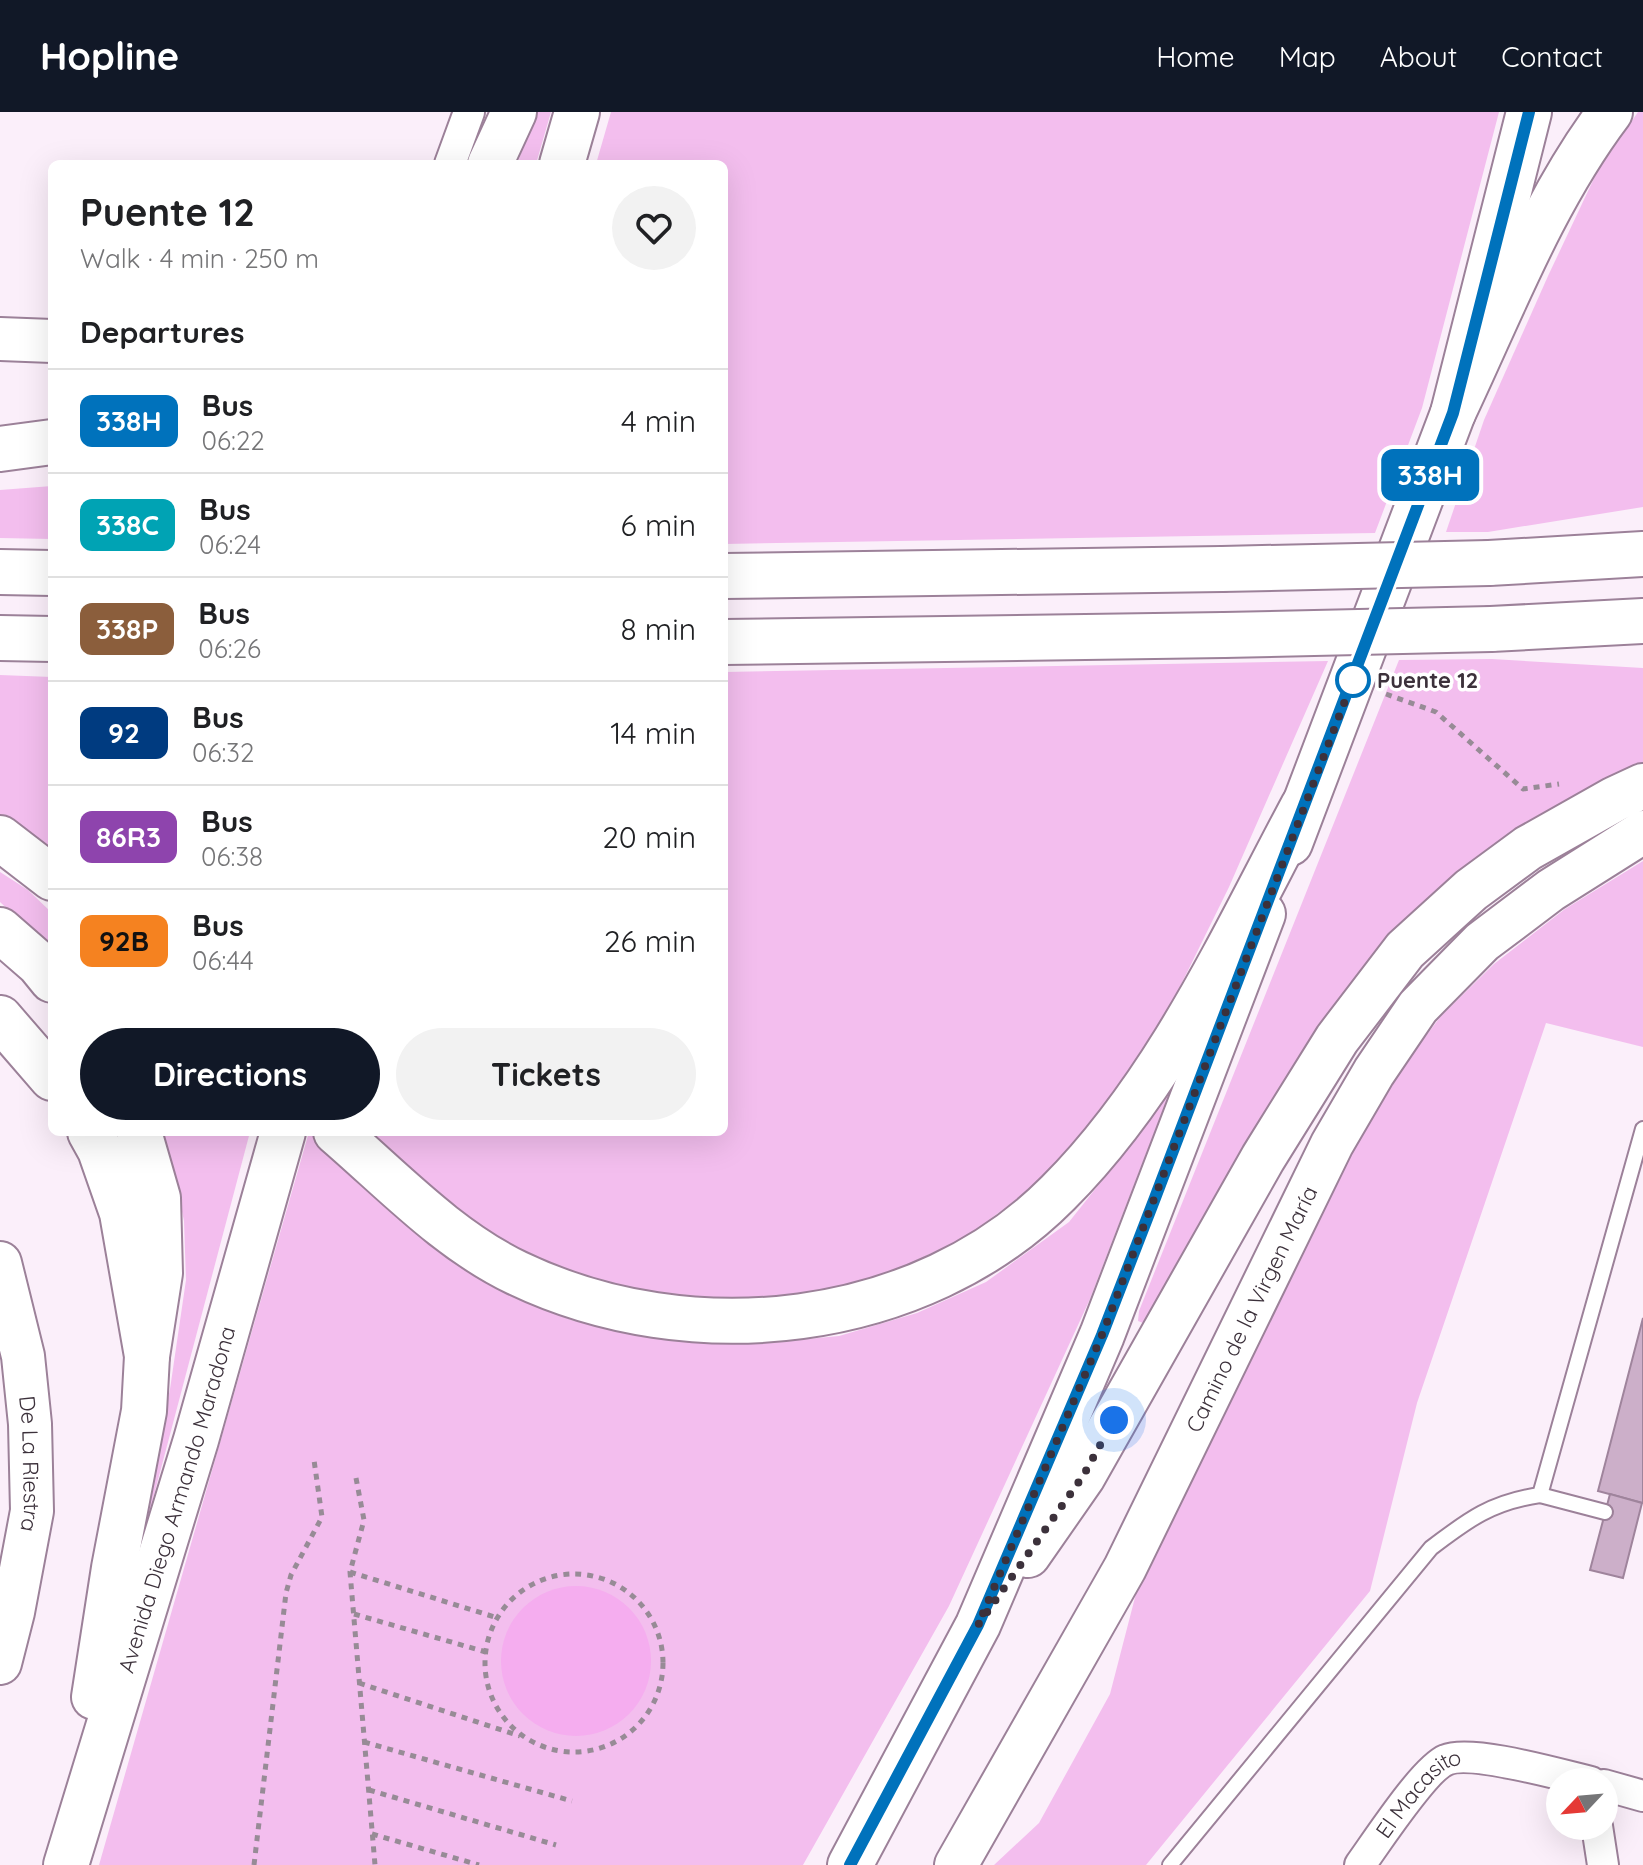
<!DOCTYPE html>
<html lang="en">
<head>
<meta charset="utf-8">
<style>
	body { margin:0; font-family:Quicksand,sans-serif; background:#f2f2f2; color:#202124; height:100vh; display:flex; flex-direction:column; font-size:30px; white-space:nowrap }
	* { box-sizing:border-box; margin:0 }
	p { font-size:26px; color:#757577 }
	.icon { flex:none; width:44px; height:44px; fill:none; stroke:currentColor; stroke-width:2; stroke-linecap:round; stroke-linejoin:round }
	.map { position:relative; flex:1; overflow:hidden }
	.drawer { position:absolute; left:48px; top:48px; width:680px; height:976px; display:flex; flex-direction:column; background:#fff; border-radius:12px; box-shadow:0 8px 32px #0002 }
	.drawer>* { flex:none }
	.badge { padding:0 16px; border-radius:12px; font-size:28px; line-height:52px }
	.needle { width:52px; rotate:244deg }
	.tools { position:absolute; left:1546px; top:1656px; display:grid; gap:16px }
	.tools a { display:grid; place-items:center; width:72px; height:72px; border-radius:50%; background:#fff; box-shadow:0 8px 32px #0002; font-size:40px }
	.you { position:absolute; width:40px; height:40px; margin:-20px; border:6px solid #fff; border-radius:50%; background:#1a73e8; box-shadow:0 0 0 12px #1a73e833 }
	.map>.badge { position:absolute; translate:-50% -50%; box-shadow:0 0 0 4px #fff }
	h2 { padding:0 32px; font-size:30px; line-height:72px }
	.round { display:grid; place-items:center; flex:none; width:84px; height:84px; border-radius:42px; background:#f2f2f2 }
	.headline { display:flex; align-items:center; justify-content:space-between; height:136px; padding:0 32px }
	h1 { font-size:38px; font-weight:700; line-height:60px }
	.cta { display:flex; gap:16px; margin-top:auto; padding:16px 32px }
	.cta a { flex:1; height:92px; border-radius:48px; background:#111827; color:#fff; font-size:32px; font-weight:700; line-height:92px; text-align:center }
	.cta a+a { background:#f2f2f2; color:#202124 }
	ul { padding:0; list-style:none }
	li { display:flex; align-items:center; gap:24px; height:104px; padding:0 32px; border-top:2px solid #e0e0e0 }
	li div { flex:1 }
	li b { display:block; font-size:30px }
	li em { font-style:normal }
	li .badge { min-width:88px; font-weight:700; text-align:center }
	header { display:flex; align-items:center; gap:48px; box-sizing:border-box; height:112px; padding:0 40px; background:#111827; color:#fff }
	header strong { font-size:38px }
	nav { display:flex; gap:44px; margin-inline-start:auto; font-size:28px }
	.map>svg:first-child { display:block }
	.green { fill:#f3beee }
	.water { fill:#f5adef }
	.building { fill:#ccafc9; stroke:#9f849c; stroke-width:2 }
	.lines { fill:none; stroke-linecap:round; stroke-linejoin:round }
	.lane-casing { stroke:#9c8199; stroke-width:18 }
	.street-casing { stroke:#9c8199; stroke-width:34 }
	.secondary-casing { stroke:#9c8199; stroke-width:46 }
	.primary-casing { stroke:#9c8199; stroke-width:48 }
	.highway-casing { stroke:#9c8199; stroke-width:48 }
	.path { stroke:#978b96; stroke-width:5; stroke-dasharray:6 6; stroke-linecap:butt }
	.lane { stroke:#fff; stroke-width:14 }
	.street { stroke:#fff; stroke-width:30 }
	.secondary { stroke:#fff; stroke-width:42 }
	.primary { stroke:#fff; stroke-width:44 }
	.highway { stroke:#fff; stroke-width:44 }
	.highway-bridge-casing { stroke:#9c8199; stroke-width:48; stroke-linecap:butt }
	.highway-bridge { stroke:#fff; stroke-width:44 }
	.line-casing { stroke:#fff; stroke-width:18 }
	.line { stroke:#0072bc; stroke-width:12 }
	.walk { stroke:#3c313b; stroke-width:8; stroke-dasharray:0 14.4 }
	.stop-dot { fill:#fff; stroke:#0072bc; stroke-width:4 }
	.labels { text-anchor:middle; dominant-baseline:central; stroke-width:7; stroke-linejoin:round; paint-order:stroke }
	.stop-label { font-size:22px; font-weight:bold; fill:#3c313b; stroke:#fff; text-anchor:start }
	.street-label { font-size:22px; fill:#3c313b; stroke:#fff }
</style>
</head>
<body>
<header>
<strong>Hopline</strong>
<nav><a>Home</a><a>Map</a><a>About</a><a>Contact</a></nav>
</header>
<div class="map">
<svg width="1643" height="1753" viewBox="0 0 1643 1753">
	<rect width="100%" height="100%" fill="#fbeffa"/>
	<g class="green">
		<polygon points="536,0 551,0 536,52 517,52"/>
		<polygon points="611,0 1499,0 1422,296 1375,421 724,432 724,52 596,52"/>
		<polygon points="1638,0 1643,0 1643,395 1488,420 1446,420 1484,308 1548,164 1597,60"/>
		<polygon points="52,374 52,427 0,426 0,378"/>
		<polygon points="1492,547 1643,556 1643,651 1605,669 1522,719 1151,1205 1143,1211 1138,1209 1139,1199 1399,548"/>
		<polygon points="1328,549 1229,775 1170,895 1096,1007 1040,1070 966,1125 894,1159 827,1180 763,1189 638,1181 585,1167 526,1144 469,1109 364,1020 724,1020 724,560"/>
		<polygon points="0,563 52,565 52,739 0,703"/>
		<polygon points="1643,749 1643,935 1546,911 1417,1291 1370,1479 1146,1753 994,1753 1039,1711 1110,1582 1139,1470 1352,1040 1394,966 1441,904 1494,852 1565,797"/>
		<polygon points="0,760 28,778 52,801 52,838 0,790"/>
		<polygon points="1178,959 1090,1187 949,1494 803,1753 99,1753 309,1020 447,1142 504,1178 571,1208 631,1221 689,1230 764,1231 839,1224 917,1201 986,1170 1069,1110 1123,1042"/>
		<polygon points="160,1020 250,1020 131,1470 170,1277 186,1168 184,1109 172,1053"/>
	</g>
	<circle class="water" cx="576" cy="1549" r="75"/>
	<g class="building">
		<polygon points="1643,1206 1643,1391 1598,1379"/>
		<polygon points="1610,1382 1642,1391 1623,1466 1590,1458"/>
	</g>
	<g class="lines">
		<g class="lane-casing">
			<g id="lane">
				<polyline points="1540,1383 1605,1400"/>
				<path d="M 1170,1753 L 1431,1436 C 1469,1407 1492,1390 1540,1383 L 1643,1017"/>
			</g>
		</g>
		<g class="street-casing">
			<g id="street">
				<polyline points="450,52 469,0"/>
				<polyline points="1604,1673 1643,1684"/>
				<polyline points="1597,1714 1603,1753"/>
				<path id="s1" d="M 1360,1753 C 1376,1731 1424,1657 1446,1648 C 1471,1637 1561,1663 1591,1670"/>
			</g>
		</g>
		<g class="secondary-casing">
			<g id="secondary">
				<polyline points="0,227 52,229"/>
				<path id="s2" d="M 0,1151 L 23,1244 L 30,1312 L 32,1399 L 13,1500 L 0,1551"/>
				<path id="s3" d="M 956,1753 L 1125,1456 L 1332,1032 L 1374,960 L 1418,895 L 1482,830 L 1551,778 L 1643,720"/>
			</g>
		</g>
		<g class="primary-casing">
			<g id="primary">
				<polyline points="490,52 514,0"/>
				<polyline points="562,52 577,0"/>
				<polyline points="1290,731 1453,301 1529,0"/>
				<polyline points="0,906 52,966"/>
				<polyline points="90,1020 100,1038 122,1101 147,1244 144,1299 114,1456 94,1585"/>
				<polyline points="1028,1443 1083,1364 1263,1046 1337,927 1405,838 1471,778 1528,736 1615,687 1643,674"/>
				<path id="s4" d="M 66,1753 L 196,1328 L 283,1020"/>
				<polyline points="850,1753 978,1513 1102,1223 1263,802"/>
			</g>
		</g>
		<g class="highway-casing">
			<g id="highway">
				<path d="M 1453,301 C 1501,200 1542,90 1610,0"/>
				<polyline points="0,337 52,330"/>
				<polyline points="1489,451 1643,442"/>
				<polyline points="0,460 52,461"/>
				<polyline points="724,464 1222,457"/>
				<polyline points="1491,517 1643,509"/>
				<polyline points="0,526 52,527"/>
				<polyline points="724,530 1224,523"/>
				<polyline points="0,726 52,766"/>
				<polyline points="0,818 39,852 52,868"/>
				<polyline points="139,1020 158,1086 160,1161 147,1244"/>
				<path d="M 336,1020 C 394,1070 448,1128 517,1161 C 690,1244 920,1220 1058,1081 C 1166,973 1232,827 1303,694"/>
			</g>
		</g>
		<g class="path">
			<polyline points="1386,582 1436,600 1523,677 1559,672"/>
			<polyline points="356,1366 364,1408 350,1460 375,1753"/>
			<polyline points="350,1460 498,1506"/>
			<circle cx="574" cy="1551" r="89"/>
			<polyline points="354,1502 486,1540"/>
			<polyline points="359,1571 520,1624"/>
			<polyline points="364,1630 572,1689"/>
			<polyline points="369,1678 556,1733"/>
			<polyline points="372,1722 479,1753"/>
			<polyline points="254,1753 286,1481 291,1463 322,1405 314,1348"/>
		</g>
		<use href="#lane" class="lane"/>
		<use href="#street" class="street"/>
		<use href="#secondary" class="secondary"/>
		<use href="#primary" class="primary"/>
		<use href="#highway" class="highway"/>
		<g class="highway-bridge-casing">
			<g id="highway-bridge">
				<polyline points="1222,457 1489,451"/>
				<polyline points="1224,523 1491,517"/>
			</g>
		</g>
		<use href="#highway-bridge" class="highway-bridge"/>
	</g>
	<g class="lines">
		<g class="line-casing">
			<polyline id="line" points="850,1753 978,1513 1102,1223 1155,1086 1453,301 1529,0"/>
		</g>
		<use href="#line" class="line"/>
		<polyline class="walk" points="1114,1308 1083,1364 978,1513 1102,1223 1353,568"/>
	</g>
	<circle class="stop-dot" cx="1353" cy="568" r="16"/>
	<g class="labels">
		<g class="stop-label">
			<text x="1377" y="568">Puente 12</text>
		</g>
		<g class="street-label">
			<text stroke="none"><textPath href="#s3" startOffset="630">Camino de la Virgen María</textPath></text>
			<text stroke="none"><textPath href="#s2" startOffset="204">De La Riestra</textPath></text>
			<text stroke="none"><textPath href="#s4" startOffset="382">Avenida Diego Armando Maradona</textPath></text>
			<text stroke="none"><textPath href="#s1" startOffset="94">El Macasito</textPath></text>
		</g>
	</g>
</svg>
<div class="tools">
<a><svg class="needle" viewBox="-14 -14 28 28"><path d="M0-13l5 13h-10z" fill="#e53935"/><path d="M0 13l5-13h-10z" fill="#757577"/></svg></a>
</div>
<div class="you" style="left:1114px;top:1308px"></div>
<b class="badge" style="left:1430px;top:363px;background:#0072bc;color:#fff">338H</b>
<section class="drawer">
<div class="headline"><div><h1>Puente 12</h1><p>Walk · 4 min · 250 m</p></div><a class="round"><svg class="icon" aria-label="heart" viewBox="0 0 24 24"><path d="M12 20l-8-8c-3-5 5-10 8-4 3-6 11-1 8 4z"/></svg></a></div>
<h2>Departures</h2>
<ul>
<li><span class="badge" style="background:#0072bc;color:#fff">338H</span><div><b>Bus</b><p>06:22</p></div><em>4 min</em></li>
<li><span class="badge" style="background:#00a3b4;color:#fff">338C</span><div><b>Bus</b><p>06:24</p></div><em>6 min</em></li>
<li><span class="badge" style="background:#8b5e3c;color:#fff">338P</span><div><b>Bus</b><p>06:26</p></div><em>8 min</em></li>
<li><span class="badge" style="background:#003b80;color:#fff">92</span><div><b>Bus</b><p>06:32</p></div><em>14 min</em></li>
<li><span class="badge" style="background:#8e44ad;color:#fff">86R3</span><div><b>Bus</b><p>06:38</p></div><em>20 min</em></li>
<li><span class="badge" style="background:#f58220;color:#111">92B</span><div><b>Bus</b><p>06:44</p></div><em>26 min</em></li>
</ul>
<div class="cta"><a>Directions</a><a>Tickets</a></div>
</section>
</div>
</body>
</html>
